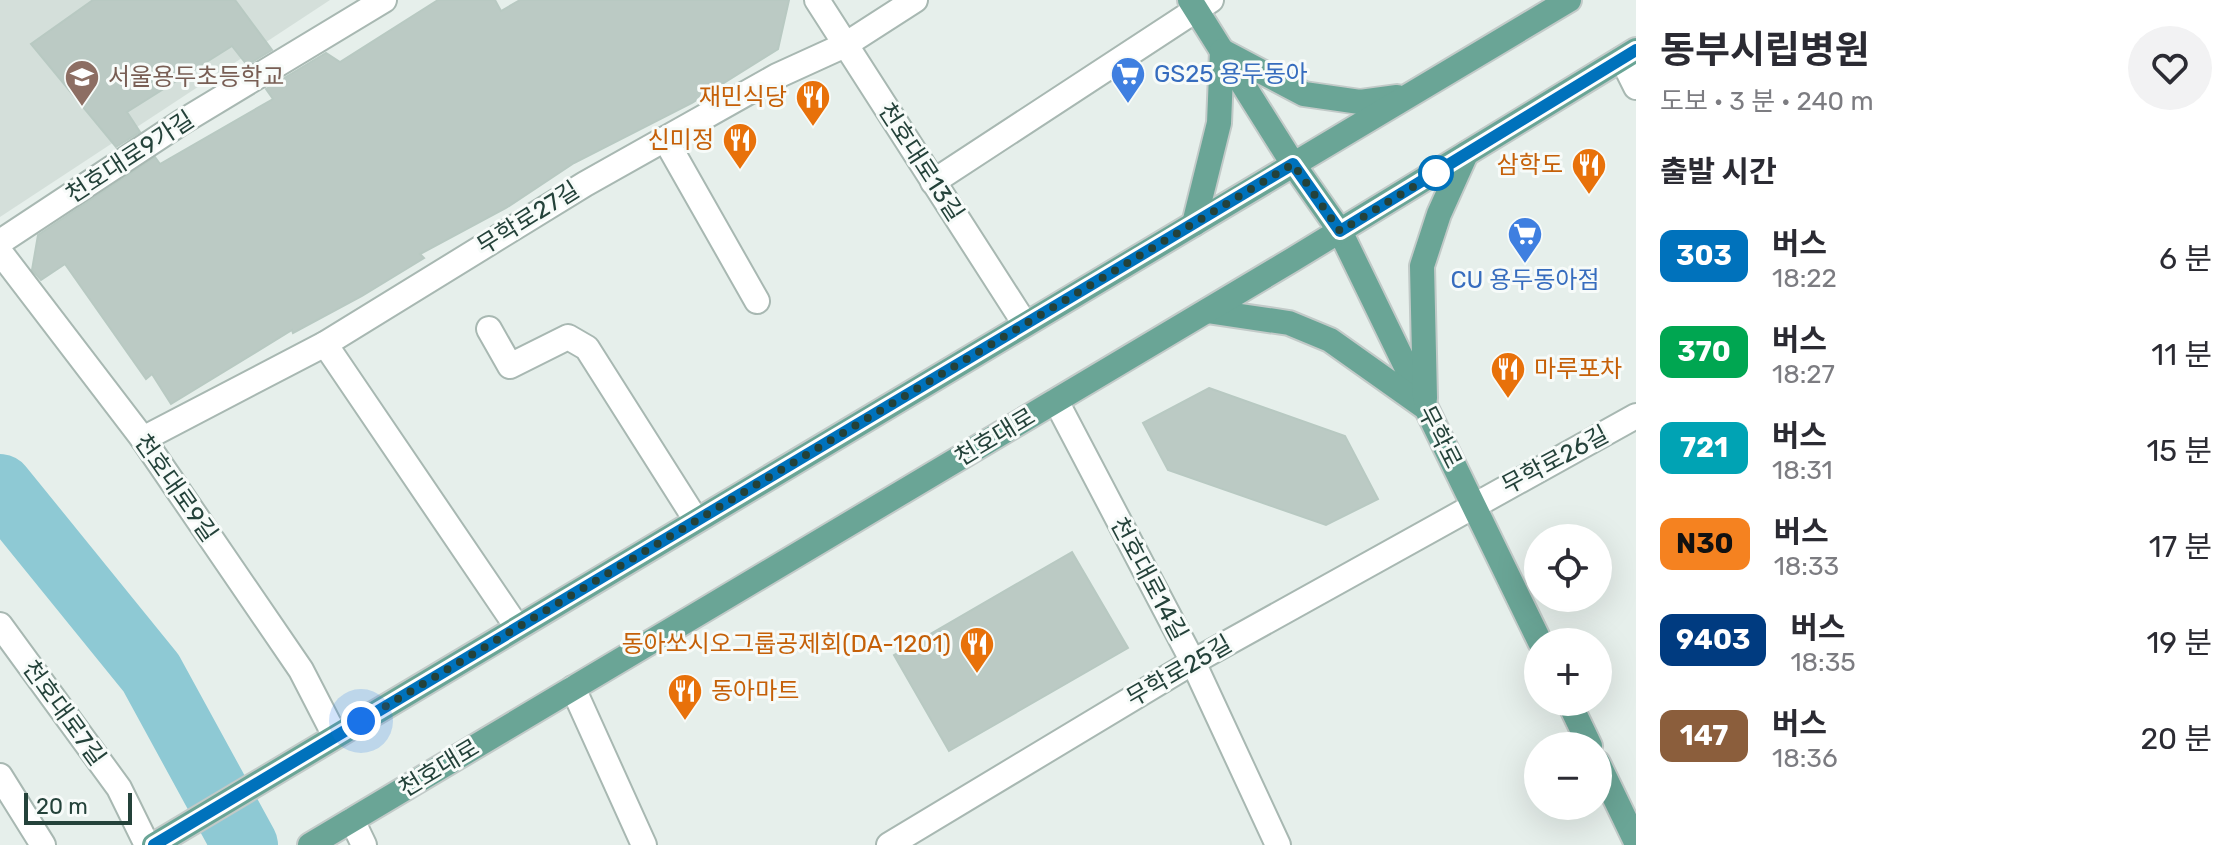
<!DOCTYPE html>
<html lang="ko">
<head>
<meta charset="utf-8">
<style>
	body { margin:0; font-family:Rubik,"Noto Sans KR",sans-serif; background:#f2f2f3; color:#2b2b33; height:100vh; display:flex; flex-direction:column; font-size:30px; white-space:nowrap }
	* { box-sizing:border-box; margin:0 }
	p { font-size:26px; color:#7c7c81 }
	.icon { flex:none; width:44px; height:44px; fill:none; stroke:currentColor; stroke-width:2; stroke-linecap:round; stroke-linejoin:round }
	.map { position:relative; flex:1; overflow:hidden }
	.sheet { display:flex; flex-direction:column; background:#fff; width:600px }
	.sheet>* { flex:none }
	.badge { padding:0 16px; border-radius:12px; font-size:28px; line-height:52px }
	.tools { position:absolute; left:1524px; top:524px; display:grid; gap:16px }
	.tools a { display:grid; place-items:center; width:88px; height:88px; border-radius:50%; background:#fff; box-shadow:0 8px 32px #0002; font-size:40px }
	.scale { position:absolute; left:24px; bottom:20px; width:108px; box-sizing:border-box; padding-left:8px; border:4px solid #24423a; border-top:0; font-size:22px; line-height:28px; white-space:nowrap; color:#24423a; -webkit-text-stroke:6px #f7fbf9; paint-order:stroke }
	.you { position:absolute; width:40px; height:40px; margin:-20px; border:6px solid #fff; border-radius:50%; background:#1a73e8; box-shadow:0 0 0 12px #1a73e833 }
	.map>.badge { position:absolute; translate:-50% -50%; box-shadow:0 0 0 4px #fff }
	h2 { padding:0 24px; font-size:30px; line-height:72px }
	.round { display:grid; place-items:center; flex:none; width:84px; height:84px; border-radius:42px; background:#f2f2f3 }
	.headline { display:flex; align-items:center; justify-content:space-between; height:136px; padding:0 24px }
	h1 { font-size:38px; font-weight:700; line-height:60px }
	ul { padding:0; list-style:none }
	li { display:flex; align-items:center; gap:24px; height:96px; padding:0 24px }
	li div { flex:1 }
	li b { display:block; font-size:30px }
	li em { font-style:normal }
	li .badge { min-width:88px; font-weight:700; text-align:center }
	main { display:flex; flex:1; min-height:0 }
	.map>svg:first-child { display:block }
	.built { fill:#d4dfda }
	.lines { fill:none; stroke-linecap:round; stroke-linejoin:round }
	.river { stroke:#8ec9d4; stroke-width:66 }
	.building { fill:#bbcac4; stroke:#b8c9c2; stroke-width:2 }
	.minor-casing { stroke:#a8b8b2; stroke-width:28 }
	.major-casing { stroke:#c2cac8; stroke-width:28 }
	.minor { stroke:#fff; stroke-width:24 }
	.major { stroke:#6aa596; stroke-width:24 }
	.line-casing { stroke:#fff; stroke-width:18 }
	.line { stroke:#0072bc; stroke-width:12 }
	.walk { stroke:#24423a; stroke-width:8; stroke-dasharray:0 14.4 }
	.stop-dot { fill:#fff; stroke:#0072bc; stroke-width:4 }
	.labels { text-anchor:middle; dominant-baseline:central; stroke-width:6; stroke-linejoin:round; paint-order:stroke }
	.shop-label { font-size:24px; fill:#366cbe; stroke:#f7fbf9; text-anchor:start }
	.education-label { font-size:24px; fill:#785e54; stroke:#f7fbf9; text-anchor:start }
	.food-label { font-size:24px; fill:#c56008; stroke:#f7fbf9; text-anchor:end }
	.street-label { font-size:24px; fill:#24423a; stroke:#f7fbf9 }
</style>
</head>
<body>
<main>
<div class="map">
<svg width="1636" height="845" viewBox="0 0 1636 845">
	<rect width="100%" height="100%" fill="#e6efeb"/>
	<polygon class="built" points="0,0 330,0 0,217"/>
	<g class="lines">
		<polyline class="river" points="0,487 151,673 245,845"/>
	</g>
	<g class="building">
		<polygon points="93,0 235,0 272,50 247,65 232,46 127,112 140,132 116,147 31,44"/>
		<polygon points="438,0 495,0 501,11 520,0 789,0 778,49 692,103 574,163 506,208 420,254 424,258 362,296 293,333 292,330 171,404 152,374 146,379 65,264 41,280 32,270 38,235 155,157 160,164 273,99 266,89 326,53 340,62"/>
		<polygon points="1209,388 1345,436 1378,499 1326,525 1168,470 1143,423"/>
		<polygon points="1072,552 1128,648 949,751 894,655"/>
	</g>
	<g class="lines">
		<g class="minor-casing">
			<g id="minor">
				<polyline points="817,0 1025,324"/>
				<polyline points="1622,59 1636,87"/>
				<polyline points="665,139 757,301"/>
				<polyline points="933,182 1211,0"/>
				<polyline points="0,242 182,122 384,0"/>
				<polyline points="0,252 143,439 301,670 335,736"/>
				<polyline points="489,329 510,366 568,337 587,348 696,520"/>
				<polyline points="325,344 517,627"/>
				<polyline points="1056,401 1193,662 1278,845"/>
				<polyline points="143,439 325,344 585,184 777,76 845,45 915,0"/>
				<polyline points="0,625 119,788 147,845"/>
				<polyline points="573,688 644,845"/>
				<polyline points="0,776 43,845"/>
				<polyline points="352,820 364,845"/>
				<polyline points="889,845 1193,662 1636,416"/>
			</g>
		</g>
		<g class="major-casing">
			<g id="major">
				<polyline points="1190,0 1293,164 1340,231 1540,642"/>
				<polyline points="1194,224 1219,123 1222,51 1304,94 1360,102 1397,97"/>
				<polyline points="1207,311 1289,323 1330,340 1423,406"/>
				<polyline points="1425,398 1422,266 1439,214 1466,154"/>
				<polyline points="1569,702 1590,746"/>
				<polyline points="1598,763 1636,842"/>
				<polyline points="154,845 1569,0"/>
				<polyline points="310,845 1292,260 1636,50"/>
			</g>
		</g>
		<use href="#minor" class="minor"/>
		<use href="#major" class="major"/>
	</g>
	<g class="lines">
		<g class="line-casing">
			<polyline id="line" points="154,845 1293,164 1340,231 1636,50"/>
		</g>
		<use href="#line" class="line"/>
		<polyline class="walk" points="361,721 1293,164 1340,231 1436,173"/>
	</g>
	<defs>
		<g id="supermarket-pin" transform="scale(1.8)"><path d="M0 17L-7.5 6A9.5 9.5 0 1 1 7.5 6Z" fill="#3f7fe0" stroke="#f7fbf9"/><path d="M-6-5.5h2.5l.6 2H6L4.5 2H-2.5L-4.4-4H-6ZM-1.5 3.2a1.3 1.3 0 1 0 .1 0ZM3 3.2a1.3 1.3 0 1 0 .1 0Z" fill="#fff"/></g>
		<g id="school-pin" transform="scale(1.8)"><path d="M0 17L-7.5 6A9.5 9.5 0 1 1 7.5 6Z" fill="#8d6e63" stroke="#f7fbf9"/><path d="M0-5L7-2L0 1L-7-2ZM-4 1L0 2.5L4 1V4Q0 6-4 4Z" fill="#fff"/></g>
		<g id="restaurant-pin" transform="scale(1.8)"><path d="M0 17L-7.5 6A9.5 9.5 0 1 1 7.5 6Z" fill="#e8710a" stroke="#f7fbf9"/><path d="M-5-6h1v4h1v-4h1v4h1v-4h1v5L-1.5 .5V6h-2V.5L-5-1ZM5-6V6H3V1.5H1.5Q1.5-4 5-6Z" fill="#fff"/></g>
	</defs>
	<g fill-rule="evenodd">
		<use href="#supermarket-pin" x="1128" y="74"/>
		<use href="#school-pin" x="82" y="77"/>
		<use href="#restaurant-pin" x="813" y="97"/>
		<use href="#restaurant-pin" x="740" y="140"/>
		<use href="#restaurant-pin" x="1589" y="165"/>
		<use href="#supermarket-pin" x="1525" y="234"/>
		<use href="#restaurant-pin" x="1508" y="369"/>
		<use href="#restaurant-pin" x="977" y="644"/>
		<use href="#restaurant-pin" x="685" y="691"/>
	</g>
	<circle class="stop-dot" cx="1436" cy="173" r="16"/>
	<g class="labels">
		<g class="shop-label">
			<text x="1154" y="74">GS25 용두동아</text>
			<text x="1525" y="280" text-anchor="middle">CU 용두동아점</text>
		</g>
		<g class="education-label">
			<text x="108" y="77">서울용두초등학교</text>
		</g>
		<g class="food-label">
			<text x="787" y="97">재민식당</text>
			<text x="714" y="140">신미정</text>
			<text x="1563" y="165">삼학도</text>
			<text x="1534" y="369" text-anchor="start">마루포차</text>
			<text x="951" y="644">동아쏘시오그룹공제회(DA-1201)</text>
			<text x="711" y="691" text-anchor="start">동아마트</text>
		</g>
		<g class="street-label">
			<text transform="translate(130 157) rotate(-33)">천호대로9가길</text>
			<text transform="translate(921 162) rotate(57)">천호대로13길</text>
			<text transform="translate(528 218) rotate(-32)">무학로27길</text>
			<text transform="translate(995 437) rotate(-31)">천호대로</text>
			<text transform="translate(1440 437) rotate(63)">무학로</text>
			<text transform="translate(1555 460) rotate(-28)">무학로26길</text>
			<text transform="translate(176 488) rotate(55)">천호대로9길</text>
			<text transform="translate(1149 579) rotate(62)">천호대로14길</text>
			<text transform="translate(1179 671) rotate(-30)">무학로25길</text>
			<text transform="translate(64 713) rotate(54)">천호대로7길</text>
			<text transform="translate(439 768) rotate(-31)">천호대로</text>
		</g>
	</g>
</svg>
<div class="tools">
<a><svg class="icon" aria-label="locate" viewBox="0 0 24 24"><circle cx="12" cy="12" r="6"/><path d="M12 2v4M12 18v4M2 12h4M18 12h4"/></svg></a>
<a>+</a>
<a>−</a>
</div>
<div class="scale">20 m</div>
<div class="you" style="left:361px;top:721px"></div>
</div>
<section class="sheet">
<div class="headline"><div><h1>동부시립병원</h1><p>도보 · 3 분 · 240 m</p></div><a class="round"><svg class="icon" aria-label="heart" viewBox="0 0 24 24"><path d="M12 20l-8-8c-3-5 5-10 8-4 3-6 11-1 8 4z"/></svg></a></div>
<h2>출발 시간</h2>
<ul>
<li><span class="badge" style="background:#0072bc;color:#fff">303</span><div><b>버스</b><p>18:22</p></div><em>6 분</em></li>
<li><span class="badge" style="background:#00a651;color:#fff">370</span><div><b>버스</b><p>18:27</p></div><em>11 분</em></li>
<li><span class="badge" style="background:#00a3b4;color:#fff">721</span><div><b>버스</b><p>18:31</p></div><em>15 분</em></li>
<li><span class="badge" style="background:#f58220;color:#111">N30</span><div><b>버스</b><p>18:33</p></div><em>17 분</em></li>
<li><span class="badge" style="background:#003b80;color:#fff">9403</span><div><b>버스</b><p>18:35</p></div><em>19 분</em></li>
<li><span class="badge" style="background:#8b5e3c;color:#fff">147</span><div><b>버스</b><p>18:36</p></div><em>20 분</em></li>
</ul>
</section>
</main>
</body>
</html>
